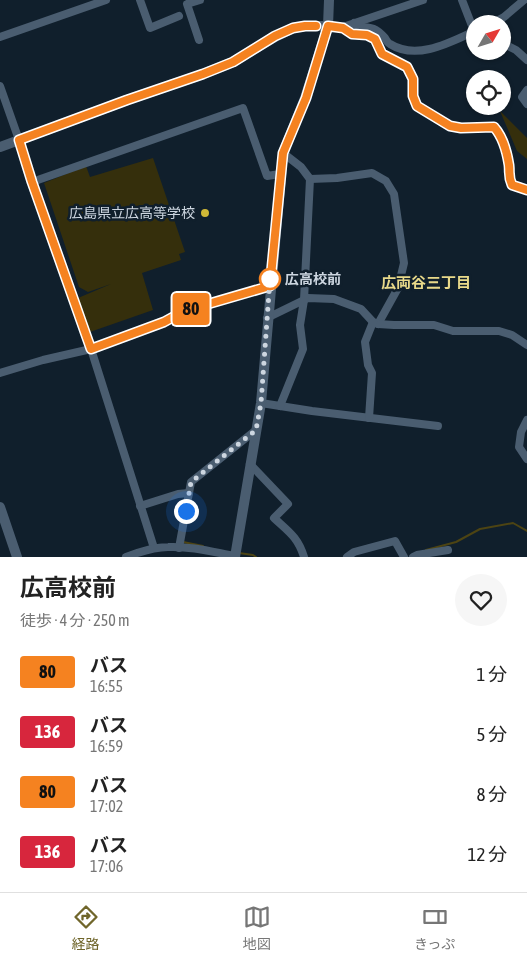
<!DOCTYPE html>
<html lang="ja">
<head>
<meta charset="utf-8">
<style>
	body { margin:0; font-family:"Asap Condensed","Noto Sans JP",sans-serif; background:#f6f6f6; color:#222; height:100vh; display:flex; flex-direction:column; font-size:19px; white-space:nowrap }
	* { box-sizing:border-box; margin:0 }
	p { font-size:16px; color:#767676 }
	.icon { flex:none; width:28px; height:28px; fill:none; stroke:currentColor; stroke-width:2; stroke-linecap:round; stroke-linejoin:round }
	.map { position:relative; height:557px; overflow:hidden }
	.sheet { display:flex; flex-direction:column; background:#fff; flex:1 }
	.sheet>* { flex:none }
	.badge { padding:0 10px; border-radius:4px; font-size:18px; line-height:32px }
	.needle { width:32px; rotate:51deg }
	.controls { position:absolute; left:466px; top:15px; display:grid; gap:10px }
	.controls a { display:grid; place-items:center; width:45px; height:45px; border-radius:50%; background:#fff; box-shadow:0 1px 4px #0004; font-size:25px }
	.you { position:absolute; width:25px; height:25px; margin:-12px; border:4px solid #fff; border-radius:50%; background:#1a73e8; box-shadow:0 0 0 8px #1a73e833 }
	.map>.badge { position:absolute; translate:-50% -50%; box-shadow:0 0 0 2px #fff }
	.round { display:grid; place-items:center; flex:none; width:52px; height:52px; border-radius:26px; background:#f6f6f6 }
	.summary { display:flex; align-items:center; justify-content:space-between; height:85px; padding:0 20px }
	h1 { font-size:24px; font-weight:700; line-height:38px }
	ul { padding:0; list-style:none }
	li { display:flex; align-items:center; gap:15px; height:60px; padding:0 20px }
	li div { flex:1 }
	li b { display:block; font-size:19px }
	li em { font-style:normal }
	li .badge { min-width:55px; font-weight:700; text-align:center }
	.dock { display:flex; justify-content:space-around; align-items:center; height:70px; border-top:1px solid #e0e0e0; background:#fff; font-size:14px; color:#767676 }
	.dock a { display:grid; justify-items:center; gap:2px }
	.dock .active { color:#70662b }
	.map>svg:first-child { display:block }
	.green { fill:#352f0c }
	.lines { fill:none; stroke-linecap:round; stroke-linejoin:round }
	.stream { stroke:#4d4413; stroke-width:2 }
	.minor { stroke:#4a5d70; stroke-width:8 }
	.tertiary { stroke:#4a5d70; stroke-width:10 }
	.line-casing { stroke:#fff; stroke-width:11 }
	.line { stroke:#f58220; stroke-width:8 }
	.walk { stroke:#cdd6e0; stroke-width:5; stroke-dasharray:0 9 }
	.poi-dot { fill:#cfb837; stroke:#101f2c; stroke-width:2 }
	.stop-dot { fill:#fff; stroke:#f58220; stroke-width:2.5 }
	.labels { text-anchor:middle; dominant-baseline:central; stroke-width:5; stroke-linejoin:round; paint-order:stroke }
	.poi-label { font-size:14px; fill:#cdd6e0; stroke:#101f2c; text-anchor:end }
	.stop-label { font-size:14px; font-weight:bold; fill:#cdd6e0; stroke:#101f2c; text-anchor:start }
	.neighbourhood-label { font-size:15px; font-weight:bold; fill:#e8d98a; stroke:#101f2c }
</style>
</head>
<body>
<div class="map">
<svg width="527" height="557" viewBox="0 0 527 557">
	<rect width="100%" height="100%" fill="#101f2c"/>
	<g class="green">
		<polygon points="500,111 527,138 527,159 517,151"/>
		<polygon points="153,158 185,252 179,254 181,260 142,273 153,310 90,332 78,298 111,284 88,292 79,287 44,183 86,166 90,177"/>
	</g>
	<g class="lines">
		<g class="stream">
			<polyline points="183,542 203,546"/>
			<polyline points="426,550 456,542 480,529 513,523 527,531"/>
			<polyline points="239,553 253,555 256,557"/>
		</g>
		<g class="minor">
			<polyline points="140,0 150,28 179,16"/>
			<polyline points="462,0 474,31"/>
			<path d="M 354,23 L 358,27 C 372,27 376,28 385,38 C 386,40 388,43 390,44 C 417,61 451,42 475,31"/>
			<polyline points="491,24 504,17 524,0"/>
			<polyline points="328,26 343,27 423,0"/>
			<path d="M 343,27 L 352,34 L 367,35 L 375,39 L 382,54 L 407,67 L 413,79 L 413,95 L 417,106 L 450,126 L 461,128 L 494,127 C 503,137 507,152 509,165 C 510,173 508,177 512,185 L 527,191"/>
			<polyline points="0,37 106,0"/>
			<polyline points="199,40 187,4 200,0"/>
			<polyline points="502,43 516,50 527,60"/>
			<polyline points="0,86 19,140 32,182 91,349 154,548"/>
			<polyline points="527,90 522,97 527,104"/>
			<polyline points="283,153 301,167 310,179 337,178 372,173 386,181 394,194 404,263 398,288 378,324"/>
			<polyline points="32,182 243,108 267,176 280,174"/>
			<polyline points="267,318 308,298 334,299 361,309 373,322 378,324 394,325 434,325 453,331 499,331 512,335 527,345"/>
			<polyline points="0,373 43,360 91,349 164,322 184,311 270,286"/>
			<polyline points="261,403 312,411 438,426"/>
			<polyline points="280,406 303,349 300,325 304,300 310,179"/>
			<polyline points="369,418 372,373 368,365 365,342 373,322"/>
			<polyline points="527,420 521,432 519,447 527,459"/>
			<path d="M 250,464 L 288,504 L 274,518 C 288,531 298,537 304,557"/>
			<polyline points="140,506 178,494 189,493"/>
			<polyline points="179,548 191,482 256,430"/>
			<path d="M 126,557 C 139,552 154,547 168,547 C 191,546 213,552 235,556"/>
			<polyline points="347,557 354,552 395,541 404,557"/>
			<polyline points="413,557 417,555 448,550"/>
		</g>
		<g class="tertiary">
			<polyline points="0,147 127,100 203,74 233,62 275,37 293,28 305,26 328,26"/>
			<polyline points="0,507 17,557"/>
			<polyline points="235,557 261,403 283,153 305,98 328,26 329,0"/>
		</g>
	</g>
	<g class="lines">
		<g class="line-casing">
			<path id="line" d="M 316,26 L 305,26 L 293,28 L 275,36 L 233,62 L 203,74 L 127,100 L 19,140 L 32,182 L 91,349 L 164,322 L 184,311 L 270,286 L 283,153 L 306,98 L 328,26 L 343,28 L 352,34 L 367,35 L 375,39 L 382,54 L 407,67 L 413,79 L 413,96 L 417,106 L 450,126 L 461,128 L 494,127 C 503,137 507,152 509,165 C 510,174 508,176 512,185 L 527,190"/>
		</g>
		<use href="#line" class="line"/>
		<polyline class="walk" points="186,511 191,482 256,430 261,403 270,279"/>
	</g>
	<circle class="poi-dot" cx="205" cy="213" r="5"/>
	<circle class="stop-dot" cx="270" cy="279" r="10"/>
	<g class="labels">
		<g class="poi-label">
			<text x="195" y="213">広島県立広高等学校</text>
		</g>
		<g class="stop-label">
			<text x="285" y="279">広高校前</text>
		</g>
		<g class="neighbourhood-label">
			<text x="426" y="282">広両谷三丁目</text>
		</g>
	</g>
</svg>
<div class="controls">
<a><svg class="needle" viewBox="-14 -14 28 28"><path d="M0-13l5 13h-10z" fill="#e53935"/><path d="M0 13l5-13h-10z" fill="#767676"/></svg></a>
<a><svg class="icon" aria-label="locate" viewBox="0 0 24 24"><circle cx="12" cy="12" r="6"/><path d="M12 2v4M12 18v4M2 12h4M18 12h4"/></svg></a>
</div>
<div class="you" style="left:186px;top:511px"></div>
<b class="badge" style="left:191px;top:309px;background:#f58220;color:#111">80</b>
</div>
<section class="sheet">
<div class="summary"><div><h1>広高校前</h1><p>徒歩 · 4 分 · 250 m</p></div><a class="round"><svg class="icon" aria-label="heart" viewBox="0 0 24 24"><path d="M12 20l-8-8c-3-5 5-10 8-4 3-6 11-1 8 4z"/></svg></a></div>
<ul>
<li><span class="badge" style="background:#f58220;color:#111">80</span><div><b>バス</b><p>16:55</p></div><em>1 分</em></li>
<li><span class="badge" style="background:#d7263d;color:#fff">136</span><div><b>バス</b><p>16:59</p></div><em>5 分</em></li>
<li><span class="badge" style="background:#f58220;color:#111">80</span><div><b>バス</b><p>17:02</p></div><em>8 分</em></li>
<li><span class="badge" style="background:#d7263d;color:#fff">136</span><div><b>バス</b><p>17:06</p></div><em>12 分</em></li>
</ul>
</section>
<nav class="dock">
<a class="active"><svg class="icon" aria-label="directions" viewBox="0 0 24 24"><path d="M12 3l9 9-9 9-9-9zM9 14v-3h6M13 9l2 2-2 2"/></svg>経路</a>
<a><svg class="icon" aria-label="map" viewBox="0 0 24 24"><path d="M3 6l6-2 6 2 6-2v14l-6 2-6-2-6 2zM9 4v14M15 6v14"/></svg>地図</a>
<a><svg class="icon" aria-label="tickets" viewBox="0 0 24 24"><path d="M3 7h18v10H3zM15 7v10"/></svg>きっぷ</a>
</nav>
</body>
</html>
